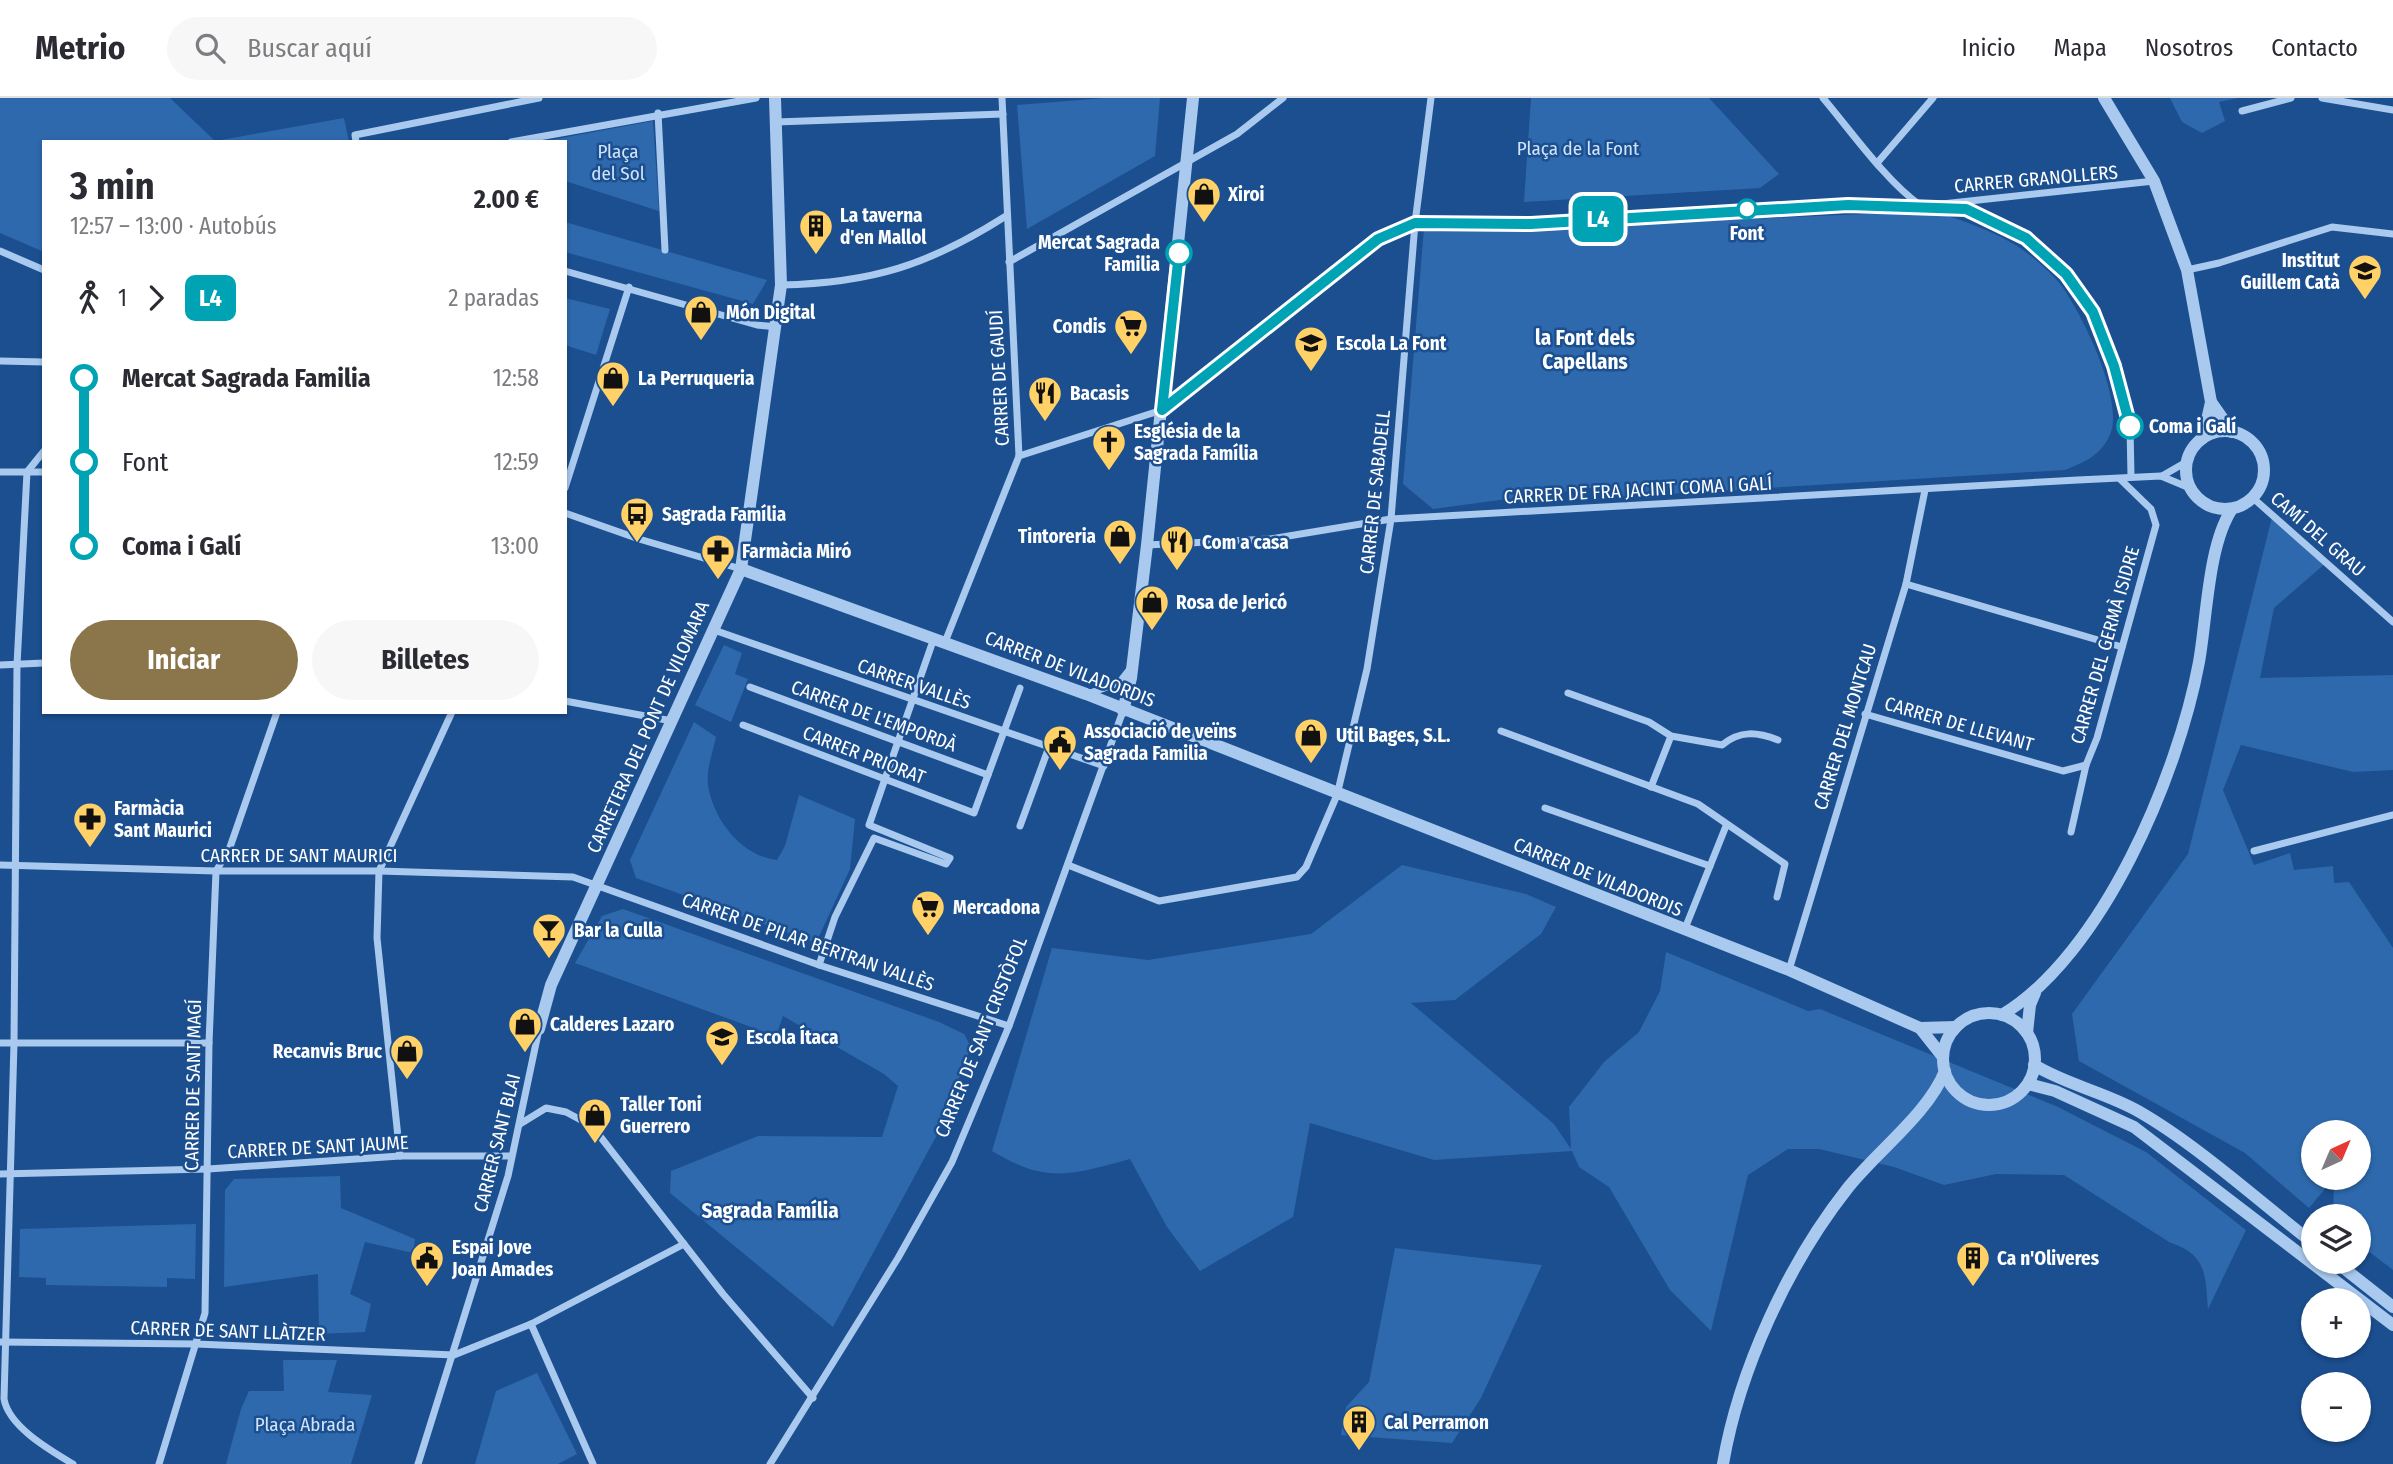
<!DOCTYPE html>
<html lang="es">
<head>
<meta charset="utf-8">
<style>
	body { margin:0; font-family:"Fira Sans Condensed",sans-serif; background:#f7f7f7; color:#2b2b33; height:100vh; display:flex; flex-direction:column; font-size:26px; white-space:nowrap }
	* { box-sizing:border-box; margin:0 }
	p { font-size:23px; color:#7c7c81 }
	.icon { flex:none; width:38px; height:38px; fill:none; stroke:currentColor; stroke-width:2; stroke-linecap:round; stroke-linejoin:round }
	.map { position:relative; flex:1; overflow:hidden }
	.side { position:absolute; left:42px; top:42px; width:525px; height:574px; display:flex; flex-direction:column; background:#fff; border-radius:0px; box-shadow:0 2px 5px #0004 }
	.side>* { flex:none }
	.badge { padding:0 14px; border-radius:10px; font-size:24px; line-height:46px }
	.needle { width:46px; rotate:44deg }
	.tools { position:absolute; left:2301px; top:1022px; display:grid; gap:14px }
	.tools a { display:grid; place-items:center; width:70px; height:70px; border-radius:50%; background:#fff; box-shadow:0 2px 5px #0004; font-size:35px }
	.map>.badge { position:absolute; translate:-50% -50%; box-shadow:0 0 0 4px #fff }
	.legs { display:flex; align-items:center; gap:10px; height:77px; padding:0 28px; font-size:23px }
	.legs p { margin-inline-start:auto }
	.head { display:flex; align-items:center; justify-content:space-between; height:119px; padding:0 28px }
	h1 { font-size:38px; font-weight:700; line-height:52px }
	.cta { display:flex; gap:14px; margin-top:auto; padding:14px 28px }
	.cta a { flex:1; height:80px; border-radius:42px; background:#8a764a; color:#fff; font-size:28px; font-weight:700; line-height:80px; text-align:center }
	.cta a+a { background:#f7f7f7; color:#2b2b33 }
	ul { padding:0 28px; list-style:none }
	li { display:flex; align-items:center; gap:24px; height:84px; font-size:26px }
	li i { display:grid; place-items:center; width:10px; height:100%; margin:0 9px; background:currentColor }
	li i::after { content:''; width:18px; height:18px; margin:-9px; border:5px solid; border-radius:50%; background:#fff }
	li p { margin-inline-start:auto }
	li:first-child i { background:linear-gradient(#0000 50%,currentColor 0) }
	li:last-child i { background:linear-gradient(currentColor 50%,#0000 0) }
	header { display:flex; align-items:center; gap:42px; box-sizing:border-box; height:98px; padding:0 35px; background:#fff; border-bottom:2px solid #e1e1e2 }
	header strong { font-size:33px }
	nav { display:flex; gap:38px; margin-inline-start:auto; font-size:24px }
	.search { width:490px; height:63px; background:#f7f7f7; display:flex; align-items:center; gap:18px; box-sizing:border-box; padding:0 24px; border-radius:38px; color:#7c7c81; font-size:26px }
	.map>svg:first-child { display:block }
	.green { fill:#2e69ad }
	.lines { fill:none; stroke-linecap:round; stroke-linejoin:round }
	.minor { stroke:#a9c9ee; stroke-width:7 }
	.tertiary { stroke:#a9c9ee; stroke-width:12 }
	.line-1-casing { stroke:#fff; stroke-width:16 }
	.line-1 { stroke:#00a3b4; stroke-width:10 }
	.stop-1-dot { fill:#fff; stroke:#00a3b4; stroke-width:3.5 }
	.labels { text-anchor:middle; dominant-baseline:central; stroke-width:5; stroke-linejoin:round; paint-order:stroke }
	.park-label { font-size:19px; fill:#cfe3fa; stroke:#1b4f8f }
	.street-label { font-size:19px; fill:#fff; stroke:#1b4f8f }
	.poi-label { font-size:19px; font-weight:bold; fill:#fff; stroke:#1b4f8f; text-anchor:start }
	.stop-label { font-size:19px; font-weight:bold; fill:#fff; stroke:#1b4f8f }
	.neighbourhood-label { font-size:21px; font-weight:bold; fill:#fff; stroke:#1b4f8f }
</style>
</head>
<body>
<header>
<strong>Metrio</strong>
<div class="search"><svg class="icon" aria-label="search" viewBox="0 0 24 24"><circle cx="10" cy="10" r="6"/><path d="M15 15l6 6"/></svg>Buscar aquí</div>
<nav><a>Inicio</a><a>Mapa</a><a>Nosotros</a><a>Contacto</a></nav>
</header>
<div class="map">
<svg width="2393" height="1366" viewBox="0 0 2393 1366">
	<rect width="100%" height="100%" fill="#1b4f8f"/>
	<g class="green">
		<polygon points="0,0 170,0 215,43 344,20 349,44 44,44 44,154 0,135"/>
		<polygon points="1105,0 1160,0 1155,58 1027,131 1017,7"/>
		<polygon points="1531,0 1709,0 1779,76 1760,90 1524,104"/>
		<polygon points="2170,0 2238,0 2219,4 2225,23 2202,35 2182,24"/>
		<polygon points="653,23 659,113 565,83 565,44 540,44"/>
		<path d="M 1933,113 C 1961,122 1991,132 2017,148 C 2031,157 2051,174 2061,187 C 2082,216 2125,302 2110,337 C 2100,358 2085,364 2065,372 L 1633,398 L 1623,398 L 1617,391 L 1605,388 L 1433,411 L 1403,386 L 1424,130 L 1660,125 Z"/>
		<polygon points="565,124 767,182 753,206 565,154"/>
		<polygon points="565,200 610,211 596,257 565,247"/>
		<polygon points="2272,419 2327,464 2274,510 2260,580 2393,577 2393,672 2353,674 2241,647 2223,692 2254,767 2290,755 2294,772 2333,768 2334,785 2349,784 2393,850 2393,1172 2359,1146 2359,1118 2333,1118 2334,1084 2339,1080 2359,1080 2359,1034 2314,1034 2314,1080 2334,1080 2309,1110 2245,1055 2079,963 2072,916 2188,756"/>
		<polygon points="724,547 742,555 735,576 748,581 731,624 695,607"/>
		<path d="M 694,624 L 716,639 C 713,653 706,672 708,687 C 713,721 741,758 777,762 L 785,748 L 799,697 L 855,721 L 850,771 L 816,845 L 636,780 L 630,762 Z"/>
		<path d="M 1402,767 L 1526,796 L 1556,809 L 1541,836 L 1455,902 L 1411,905 L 1554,1026 L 1571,1051 L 1569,1009 L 1604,964 L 1639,934 L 1660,893 L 1666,854 L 1808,913 L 1820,911 L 2058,1009 L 2146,1054 L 2246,1132 L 2208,1211 C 2205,1175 2207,1157 2169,1144 L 2064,1077 L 1996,1076 L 1944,1087 L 1894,1069 L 1819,1051 L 1788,1051 L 1748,1077 L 1711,1233 L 1670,1192 L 1609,1089 L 1579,1069 L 1572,1053 L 1434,1062 L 1310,1025 L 1293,1119 L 1200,1173 L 1167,1129 L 1130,1061 C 1071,1077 1047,1086 992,1053 L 1052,850 L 1148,862 L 1311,836 Z"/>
		<polygon points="623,811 939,924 964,936 971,949 938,1035 833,1229 670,1095 671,1073 758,1038 882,1039 898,988 884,976 783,918 776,938 575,865 602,818"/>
		<polygon points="340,1078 341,1110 415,1141 413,1155 365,1144 350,1196 371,1206 365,1234 319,1236 318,1176 224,1189 225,1092 234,1081"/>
		<polygon points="196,1126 195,1181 167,1180 167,1189 46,1187 46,1180 19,1179 20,1131"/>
		<polygon points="1395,1150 1542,1167 1481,1300 1452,1345 1341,1337 1346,1309 1369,1284"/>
		<polygon points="283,1262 337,1262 328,1294 372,1297 351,1366 226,1366 241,1311 249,1293 284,1293"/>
		<polygon points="537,1275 577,1356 558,1366 475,1366 496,1293"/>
	</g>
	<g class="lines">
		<g class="minor">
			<path d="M 1823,0 C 1851,33 1886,83 1920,107"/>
			<polyline points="2322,0 2393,12"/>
			<polyline points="2242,13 2291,0"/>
			<polyline points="658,15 665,152"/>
			<polyline points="776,24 1003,16"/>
			<polyline points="356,44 355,37 539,0"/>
			<polyline points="511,44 756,0"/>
			<polyline points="1878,64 1933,0"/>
			<polyline points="1942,106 2154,83"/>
			<polyline points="0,153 44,172"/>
			<polyline points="1009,164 1237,36 1283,0"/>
			<polyline points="2187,172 2219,165 2332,129 2393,136"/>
			<polyline points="565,173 757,227 777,229"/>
			<path d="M 781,187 C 872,185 929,167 1006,118"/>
			<polyline points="0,263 44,264"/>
			<polyline points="1019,358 1162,312 1378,141 1415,125 1530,126 1848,107 1966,111 2013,133 2039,151 2066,176 2093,214 2114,268 2130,328 2131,379"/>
			<polyline points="0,374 44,374"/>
			<path d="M 27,374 L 17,567 L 14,945 L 4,1301 C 9,1329 50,1352 73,1366"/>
			<polyline points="27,374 44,353"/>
			<polyline points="2162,378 2188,363"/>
			<polyline points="565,390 629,189"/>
			<polyline points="2253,400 2393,524"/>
			<polyline points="565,415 639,441 741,471"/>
			<polyline points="1147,447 1270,441 1391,421 2078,382 2161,378 2192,391"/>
			<polyline points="1906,486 2122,549"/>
			<polyline points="714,532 1104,668"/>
			<polyline points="945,544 1019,358 1002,0"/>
			<polyline points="0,567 44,565"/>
			<polyline points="750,589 988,677"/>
			<polyline points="1090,595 1119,585 1130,571"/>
			<path d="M 1568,595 L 1649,624 L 1671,638 L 1722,647 C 1740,632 1757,634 1778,642"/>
			<polyline points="565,603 672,623"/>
			<polyline points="1865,616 2063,673 2086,667"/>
			<polyline points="743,627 974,715 1020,590"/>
			<polyline points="1501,633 1698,706 1785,766 1777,799"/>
			<polyline points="1651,689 1671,638"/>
			<polyline points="1545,710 1710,768"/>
			<polyline points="1020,728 1049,649"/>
			<polyline points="2071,734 2086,667 2097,640 2156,427 2151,411 2120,381"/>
			<polyline points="2254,753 2393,717"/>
			<polyline points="0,767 216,773 379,773 573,779 819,867 1009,928"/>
			<polyline points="1068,767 1159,803 1297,779 1306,769 1337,697 1367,571 1391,421 1415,125 1431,0"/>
			<polyline points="1684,833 1726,728"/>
			<polyline points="819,867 835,819 874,740 946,766 950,760 869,727 934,540"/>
			<polyline points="1789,872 1906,486 1925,392"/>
			<polyline points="0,945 209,945"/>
			<polyline points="520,1026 546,1010 566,1014 592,1028 723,1196 813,1300"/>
			<polyline points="400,1058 377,840 379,773 452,614"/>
			<polyline points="0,1076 208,1071 400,1058 511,1058"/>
			<polyline points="531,1226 593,1366"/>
			<polyline points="0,1244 196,1246 454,1257 531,1226 684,1146"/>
			<polyline points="159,1366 205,1215 209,945 216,773 229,752 277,614"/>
			<polyline points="418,1366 508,1078 539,931"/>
			<polyline points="770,1366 898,1160 952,1064 1009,928 1123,613"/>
		</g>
		<g class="tertiary">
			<polyline points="2104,0 2154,83 2187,172 2211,304 2203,340"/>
			<polyline points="2211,304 2232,334"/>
			<circle cx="2225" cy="372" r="39"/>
			<polyline points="741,471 1086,596 1789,872 1920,930 1956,929"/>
			<polyline points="1123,613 1131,580 1147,447 1193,0"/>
			<circle cx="1989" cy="961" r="46"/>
			<path d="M 2002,917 C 2103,856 2178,677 2199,564 C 2207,519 2208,447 2232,411"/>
			<polyline points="1920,930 1943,959"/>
			<polyline points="539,931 551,887 741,471 781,187 775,0"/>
			<polyline points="2027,935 2030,907 2035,895"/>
			<path d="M 2034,967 C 2067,987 2104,994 2138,1013 C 2196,1046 2260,1104 2314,1146"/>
			<polyline points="2028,986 2055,993 2134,1029 2393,1227"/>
			<polyline points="2336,1164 2393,1209"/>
			<path d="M 1723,1366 C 1739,1272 1788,1166 1847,1091 C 1876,1054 1928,1016 1945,973"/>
		</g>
	</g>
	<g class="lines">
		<g class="line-1-casing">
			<polyline id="line-1" points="1179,155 1162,312 1378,141 1415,125 1531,126 1848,107 1966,111 2026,140 2066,176 2093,214 2114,268 2130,328"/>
		</g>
		<use href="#line-1" class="line-1"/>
	</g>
	<defs>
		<g id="shop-pin" transform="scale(1.75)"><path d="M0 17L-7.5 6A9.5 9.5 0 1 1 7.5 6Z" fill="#ffd166" stroke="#1b4f8f"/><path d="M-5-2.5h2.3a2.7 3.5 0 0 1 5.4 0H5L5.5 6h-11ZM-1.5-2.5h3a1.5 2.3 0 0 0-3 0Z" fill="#111"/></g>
		<g id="building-pin" transform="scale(1.75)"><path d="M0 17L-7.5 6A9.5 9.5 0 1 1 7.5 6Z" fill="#ffd166" stroke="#1b4f8f"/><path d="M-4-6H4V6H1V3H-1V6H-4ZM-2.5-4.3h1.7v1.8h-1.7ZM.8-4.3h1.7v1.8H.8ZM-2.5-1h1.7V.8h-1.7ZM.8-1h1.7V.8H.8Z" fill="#111"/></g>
		<g id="school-pin" transform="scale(1.75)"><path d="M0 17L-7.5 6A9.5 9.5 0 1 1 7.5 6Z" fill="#ffd166" stroke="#1b4f8f"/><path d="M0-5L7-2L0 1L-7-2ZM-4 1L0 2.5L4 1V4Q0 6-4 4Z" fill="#111"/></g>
		<g id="supermarket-pin" transform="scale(1.75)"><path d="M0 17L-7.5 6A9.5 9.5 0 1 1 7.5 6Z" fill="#ffd166" stroke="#1b4f8f"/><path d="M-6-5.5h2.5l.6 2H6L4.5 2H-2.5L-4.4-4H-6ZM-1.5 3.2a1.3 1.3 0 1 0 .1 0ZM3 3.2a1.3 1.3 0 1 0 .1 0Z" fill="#111"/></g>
		<g id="restaurant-pin" transform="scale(1.75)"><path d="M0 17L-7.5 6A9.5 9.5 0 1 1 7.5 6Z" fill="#ffd166" stroke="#1b4f8f"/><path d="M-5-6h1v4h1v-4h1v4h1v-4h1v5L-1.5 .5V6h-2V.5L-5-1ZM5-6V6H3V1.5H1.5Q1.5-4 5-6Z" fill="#111"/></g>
		<g id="church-pin" transform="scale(1.75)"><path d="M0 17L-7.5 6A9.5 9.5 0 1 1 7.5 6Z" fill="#ffd166" stroke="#1b4f8f"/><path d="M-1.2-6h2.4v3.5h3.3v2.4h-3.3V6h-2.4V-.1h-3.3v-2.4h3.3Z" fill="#111"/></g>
		<g id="bus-pin" transform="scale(1.75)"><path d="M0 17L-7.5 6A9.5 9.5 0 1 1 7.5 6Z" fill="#ffd166" stroke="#1b4f8f"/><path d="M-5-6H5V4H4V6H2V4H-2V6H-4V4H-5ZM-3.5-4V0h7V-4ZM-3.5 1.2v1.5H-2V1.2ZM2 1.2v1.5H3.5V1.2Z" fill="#111"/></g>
		<g id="pharmacy-pin" transform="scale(1.75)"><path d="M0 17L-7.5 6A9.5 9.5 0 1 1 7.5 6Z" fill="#ffd166" stroke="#1b4f8f"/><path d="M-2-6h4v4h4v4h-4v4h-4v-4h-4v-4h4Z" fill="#111"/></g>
		<g id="civic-pin" transform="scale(1.75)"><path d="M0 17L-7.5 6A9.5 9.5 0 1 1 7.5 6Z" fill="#ffd166" stroke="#1b4f8f"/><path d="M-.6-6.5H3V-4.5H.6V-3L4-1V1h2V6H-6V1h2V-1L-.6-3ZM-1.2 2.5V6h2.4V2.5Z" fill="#111"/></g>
		<g id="bar-pin" transform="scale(1.75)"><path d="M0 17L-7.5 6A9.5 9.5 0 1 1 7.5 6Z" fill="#ffd166" stroke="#1b4f8f"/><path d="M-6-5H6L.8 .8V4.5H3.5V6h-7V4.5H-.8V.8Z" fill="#111"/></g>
	</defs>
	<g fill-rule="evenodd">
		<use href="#shop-pin" x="1204" y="96"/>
		<use href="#building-pin" x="816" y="128"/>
		<use href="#school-pin" x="2365" y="173"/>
		<use href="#shop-pin" x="701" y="214"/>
		<use href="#supermarket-pin" x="1131" y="228"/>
		<use href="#school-pin" x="1311" y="245"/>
		<use href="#shop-pin" x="613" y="280"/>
		<use href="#restaurant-pin" x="1045" y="295"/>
		<use href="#church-pin" x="1109" y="344"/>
		<use href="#bus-pin" x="637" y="416"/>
		<use href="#shop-pin" x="1120" y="438"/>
		<use href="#restaurant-pin" x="1177" y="444"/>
		<use href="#pharmacy-pin" x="718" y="453"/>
		<use href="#shop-pin" x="1152" y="504"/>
		<use href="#shop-pin" x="1311" y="637"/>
		<use href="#civic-pin" x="1060" y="644"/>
		<use href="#pharmacy-pin" x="90" y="721"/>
		<use href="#supermarket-pin" x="928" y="809"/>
		<use href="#bar-pin" x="549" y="832"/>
		<use href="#shop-pin" x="525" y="926"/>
		<use href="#school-pin" x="722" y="939"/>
		<use href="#shop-pin" x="407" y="953"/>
		<use href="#shop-pin" x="595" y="1017"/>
		<use href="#civic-pin" x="427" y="1160"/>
		<use href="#building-pin" x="1973" y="1160"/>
		<use href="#building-pin" x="1359" y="1324"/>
	</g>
	<g class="stop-1-dot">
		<circle cx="1747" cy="111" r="9"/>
		<circle cx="1179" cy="155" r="12"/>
		<circle cx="2130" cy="328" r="12"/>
	</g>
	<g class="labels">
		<g class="park-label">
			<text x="1578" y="50">Plaça de la Font</text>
			<text x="618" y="53">Plaça<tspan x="618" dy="22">del Sol</tspan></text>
			<text x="305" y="1326">Plaça Abrada</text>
		</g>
		<g class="street-label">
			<text transform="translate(2036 81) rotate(-5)">CARRER GRANOLLERS</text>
			<text transform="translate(999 280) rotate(-93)">CARRER DE GAUDÍ</text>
			<text transform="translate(1638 392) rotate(-3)">CARRER DE FRA JACINT COMA I GALÍ</text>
			<text transform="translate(1375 394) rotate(-84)">CARRER DE SABADELL</text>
			<text transform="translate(2318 436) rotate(41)">CAMÍ DEL GRAU</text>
			<text transform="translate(2105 547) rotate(-74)">CARRER DEL GERMÀ ISIDRE</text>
			<text transform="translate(1070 571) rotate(21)">CARRER DE VILADORDIS</text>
			<text transform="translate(914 586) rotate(19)">CARRER VALLÈS</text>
			<text transform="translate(874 618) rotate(20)">CARRER DE L'EMPORDÀ</text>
			<text transform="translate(1959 626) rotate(16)">CARRER DE LLEVANT</text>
			<text transform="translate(648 629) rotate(-66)">CARRETERA DEL PONT DE VILOMARA</text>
			<text transform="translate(1845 629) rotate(-73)">CARRER DEL MONTCAU</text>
			<text transform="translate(864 657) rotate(21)">CARRER PRIORAT</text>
			<text x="299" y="757">CARRER DE SANT MAURICI</text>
			<text transform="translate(1598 779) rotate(22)">CARRER DE VILADORDIS</text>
			<text transform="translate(808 844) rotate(19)">CARRER DE PILAR BERTRAN VALLÈS</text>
			<text transform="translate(981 939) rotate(-68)">CARRER DE SANT CRISTÒFOL</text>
			<text transform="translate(193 987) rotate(-89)">CARRER DE SANT MAGÍ</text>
			<text transform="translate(497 1045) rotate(-76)">CARRER SANT BLAI</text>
			<text transform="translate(318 1049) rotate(-3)">CARRER DE SANT JAUME</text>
			<text transform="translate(228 1233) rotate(2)">CARRER DE SANT LLÀTZER</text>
		</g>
		<g class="poi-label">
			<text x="1228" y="96">Xiroi</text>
			<text x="840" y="117">La taverna<tspan x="840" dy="22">d'en Mallol</tspan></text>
			<text x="2340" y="162" text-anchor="end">Institut<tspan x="2340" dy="22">Guillem Catà</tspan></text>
			<text x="726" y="214">Món Digital</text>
			<text x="1106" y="228" text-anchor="end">Condis</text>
			<text x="1336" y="245">Escola La Font</text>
			<text x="638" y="280">La Perruqueria</text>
			<text x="1070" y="295">Bacasis</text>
			<text x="1134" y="333">Església de la<tspan x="1134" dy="22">Sagrada Família</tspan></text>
			<text x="662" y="416">Sagrada Família</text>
			<text x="1096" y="438" text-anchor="end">Tintoreria</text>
			<text x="1202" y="444">Com a casa</text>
			<text x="742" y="453">Farmàcia Miró</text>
			<text x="1176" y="504">Rosa de Jericó</text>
			<text x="1084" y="633">Associació de veïns<tspan x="1084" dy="22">Sagrada Familia</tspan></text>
			<text x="1336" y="637">Util Bages, S.L.</text>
			<text x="114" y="710">Farmàcia<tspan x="114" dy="22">Sant Maurici</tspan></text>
			<text x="953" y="809">Mercadona</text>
			<text x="574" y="832">Bar la Culla</text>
			<text x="550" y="926">Calderes Lazaro</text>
			<text x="746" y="939">Escola Ítaca</text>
			<text x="382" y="953" text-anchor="end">Recanvis Bruc</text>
			<text x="620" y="1006">Taller Toni<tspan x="620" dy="22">Guerrero</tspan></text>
			<text x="452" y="1149">Espai Jove<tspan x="452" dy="22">Joan Amades</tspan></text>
			<text x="1997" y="1160">Ca n'Oliveres</text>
			<text x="1384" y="1324">Cal Perramon</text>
		</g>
		<g class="stop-label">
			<text x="1747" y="135">Font</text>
			<text x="1160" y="144" text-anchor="end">Mercat Sagrada<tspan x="1160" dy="22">Familia</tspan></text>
			<text x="2149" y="328" text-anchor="start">Coma i Galí</text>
		</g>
		<g class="neighbourhood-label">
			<text x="1585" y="240">la Font dels<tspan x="1585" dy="24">Capellans</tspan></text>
			<text x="770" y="1113">Sagrada Família</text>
		</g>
	</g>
</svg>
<div class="tools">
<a><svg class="needle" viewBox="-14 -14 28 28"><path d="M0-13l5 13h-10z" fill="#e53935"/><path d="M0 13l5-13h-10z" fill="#7c7c81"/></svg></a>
<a><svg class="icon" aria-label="layers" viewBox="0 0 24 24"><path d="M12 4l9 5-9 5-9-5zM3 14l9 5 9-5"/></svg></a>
<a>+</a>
<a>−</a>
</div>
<b class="badge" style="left:1598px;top:121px;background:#00a3b4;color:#fff">L4</b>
<section class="side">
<div class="head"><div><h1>3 min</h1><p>12:57 – 13:00 · Autobús</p></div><b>2.00 €</b></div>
<div class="legs"><svg class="icon" aria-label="walk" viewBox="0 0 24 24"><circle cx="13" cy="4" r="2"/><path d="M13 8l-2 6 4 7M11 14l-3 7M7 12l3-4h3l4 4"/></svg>1<svg class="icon" aria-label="forward" viewBox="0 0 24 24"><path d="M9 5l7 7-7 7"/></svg><b class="badge" style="background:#00a3b4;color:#fff">L4</b><p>2 paradas</p></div>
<ul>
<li><i style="color:#00a3b4"></i><b>Mercat Sagrada Familia</b><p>12:58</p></li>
<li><i style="color:#00a3b4"></i><span>Font</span><p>12:59</p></li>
<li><i style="color:#00a3b4"></i><b>Coma i Galí</b><p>13:00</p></li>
</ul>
<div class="cta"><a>Iniciar</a><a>Billetes</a></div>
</section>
</div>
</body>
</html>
